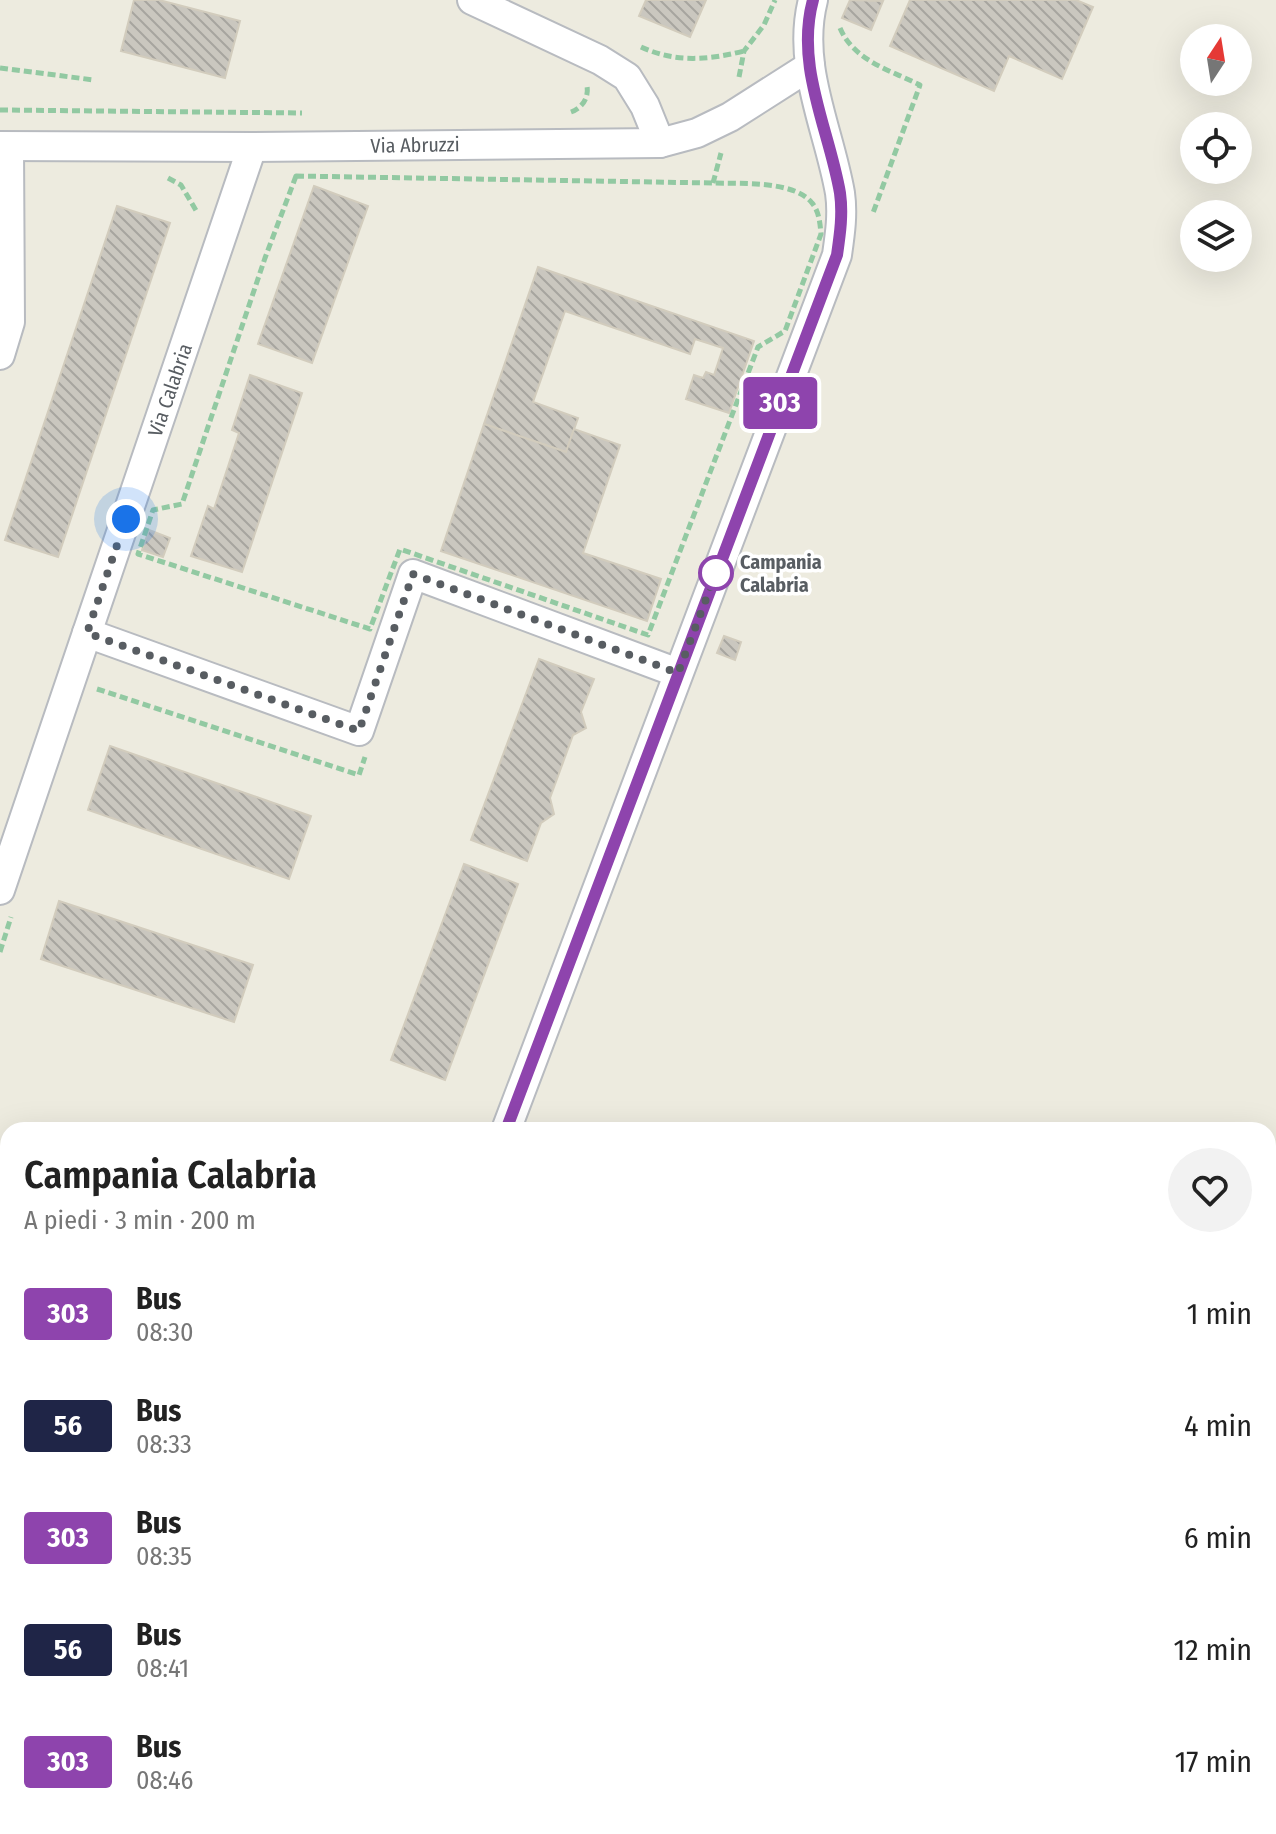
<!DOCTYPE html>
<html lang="it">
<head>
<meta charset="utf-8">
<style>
	body { margin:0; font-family:"Fira Sans Condensed",sans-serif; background:#f2f2f2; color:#222; height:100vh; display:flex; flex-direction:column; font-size:30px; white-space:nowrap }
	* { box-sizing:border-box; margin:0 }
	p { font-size:26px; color:#767676 }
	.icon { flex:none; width:44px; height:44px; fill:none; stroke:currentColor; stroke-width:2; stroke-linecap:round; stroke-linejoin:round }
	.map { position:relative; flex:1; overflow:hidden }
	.panel { position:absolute; left:0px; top:1122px; width:1276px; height:712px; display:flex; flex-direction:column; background:#fff; border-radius:24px 24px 0 0; box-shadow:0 8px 32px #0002 }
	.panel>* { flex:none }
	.badge { padding:0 16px; border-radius:6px; font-size:28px; line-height:52px }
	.needle { width:52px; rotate:12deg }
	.fabs { position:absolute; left:1180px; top:24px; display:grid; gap:16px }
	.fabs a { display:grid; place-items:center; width:72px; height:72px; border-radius:50%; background:#fff; box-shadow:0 8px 32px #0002; font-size:40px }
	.you { position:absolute; width:40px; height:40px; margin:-20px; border:6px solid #fff; border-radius:50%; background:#1a73e8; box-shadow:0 0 0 12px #1a73e833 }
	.map>.badge { position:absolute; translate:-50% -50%; box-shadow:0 0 0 4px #fff }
	.round { display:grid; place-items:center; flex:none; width:84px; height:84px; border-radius:42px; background:#f2f2f2 }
	.headline { display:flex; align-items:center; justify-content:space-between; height:136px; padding:0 24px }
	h1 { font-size:38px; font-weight:600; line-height:60px }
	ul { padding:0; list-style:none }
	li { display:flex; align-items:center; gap:24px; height:112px; padding:0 24px }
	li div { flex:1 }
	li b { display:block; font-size:30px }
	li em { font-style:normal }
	li .badge { min-width:88px; font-weight:700; text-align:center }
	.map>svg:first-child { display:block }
	.building { fill:url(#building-back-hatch); stroke:#d2ccbd; stroke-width:2 }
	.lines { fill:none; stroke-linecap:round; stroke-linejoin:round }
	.minor-casing { stroke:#b8bbc0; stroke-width:32 }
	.path { stroke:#92c9a2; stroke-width:5; stroke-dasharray:8 4; stroke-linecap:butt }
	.minor { stroke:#fff; stroke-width:28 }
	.line-casing { stroke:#fff; stroke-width:18 }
	.line { stroke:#8e44ad; stroke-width:12 }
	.walk { stroke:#585d62; stroke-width:8; stroke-dasharray:0 14.4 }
	.stop-dot { fill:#fff; stroke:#8e44ad; stroke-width:4 }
	.labels { text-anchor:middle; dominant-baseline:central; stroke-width:7; stroke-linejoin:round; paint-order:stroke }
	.street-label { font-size:20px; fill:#585d62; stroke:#fff }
	.stop-label { font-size:20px; font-weight:bold; fill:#585d62; stroke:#fff; text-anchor:start }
</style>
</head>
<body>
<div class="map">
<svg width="1276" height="1834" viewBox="0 0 1276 1834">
	<defs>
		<pattern id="building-back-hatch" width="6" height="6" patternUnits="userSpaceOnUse" patternTransform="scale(2)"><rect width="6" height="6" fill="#cac7bf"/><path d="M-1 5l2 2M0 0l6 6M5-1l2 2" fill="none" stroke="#a7a59f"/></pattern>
	</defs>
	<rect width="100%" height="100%" fill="#edebdf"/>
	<g class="building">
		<polygon points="134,0 159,0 240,21 225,78 121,51"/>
		<polygon points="646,0 706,0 690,37 639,16"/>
		<polygon points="850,0 883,1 871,30 842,18"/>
		<polygon points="910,0 1076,0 1093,7 1062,79 1009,56 994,91 890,46"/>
		<polygon points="314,186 368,206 312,363 258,344"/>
		<polygon points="117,206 170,223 58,557 5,540"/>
		<polygon points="538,267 754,341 729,413 686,399 694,375 703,378 706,372 714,375 723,348 695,339 690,354 565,311 533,402 578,418 566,452 484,424"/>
		<polygon points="250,375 302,393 242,572 191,556 208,506 214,509 239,433 232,430"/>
		<polygon points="484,424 566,452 574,429 620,445 583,553 661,579 647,621 441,551"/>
		<polygon points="149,530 170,538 163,557 142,550"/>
		<polygon points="724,636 741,642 735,660 717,653"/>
		<polygon points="539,659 594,679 581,712 586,728 573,735 550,798 554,814 541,823 527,861 471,840"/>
		<polygon points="110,746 311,816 289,879 88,810"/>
		<polygon points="464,864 518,884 445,1080 391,1060"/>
		<polygon points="59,901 253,965 234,1022 41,959"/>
	</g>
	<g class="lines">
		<g class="minor-casing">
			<g id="minor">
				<polyline points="472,0 600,60 627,77 645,106 660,143"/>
				<polyline points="0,146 252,147 660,143 697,133 730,117 810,66"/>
				<polyline points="252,147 87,633 359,731 413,574 678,673"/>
				<polyline points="0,355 10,322 9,147"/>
				<polyline points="0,890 87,633"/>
				<path d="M 506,1130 L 837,255 C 840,234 843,214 840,193 C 829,129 796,66 813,0"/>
				<polyline points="0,1548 8,1548"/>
				<polyline points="1268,1639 1276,1640"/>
			</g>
		</g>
		<g class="path">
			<path d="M 840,28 C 854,61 890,70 920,85 L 873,213"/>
			<path d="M 641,47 C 676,63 708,60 744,51"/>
			<polyline points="0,68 94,80"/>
			<polyline points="739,77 744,51 764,25 775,0"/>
			<polyline points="0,110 302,113"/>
			<path d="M 571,112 C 582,108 589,98 587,86"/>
			<path d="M 296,176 L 713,183 C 739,184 794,180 812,203 C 819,211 820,223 821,234 L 785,331 L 758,347 L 648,635 L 400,549 L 370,629 L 138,554 L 153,510 L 182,504 L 265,258 Z"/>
			<polyline points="168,178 181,185 197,212"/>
			<polyline points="713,183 721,153"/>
			<polyline points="97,689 359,775 365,757"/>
			<polyline points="0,952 11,917"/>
			<polyline points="0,1397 8,1404"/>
		</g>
		<use href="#minor" class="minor"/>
	</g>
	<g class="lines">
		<g class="line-casing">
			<path id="line" d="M 506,1130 L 837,255 C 840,234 843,214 840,193 C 829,129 795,66 813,0"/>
		</g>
		<use href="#line" class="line"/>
		<polyline class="walk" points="126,519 87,633 359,731 413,574 678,673 716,573"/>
	</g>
	<circle class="stop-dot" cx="716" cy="573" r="16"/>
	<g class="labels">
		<g class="street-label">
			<text transform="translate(415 145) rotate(-1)">Via Abruzzi</text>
			<text transform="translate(170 390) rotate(-71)">Via Calabria</text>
		</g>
		<g class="stop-label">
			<text x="740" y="562">Campania<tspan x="740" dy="23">Calabria</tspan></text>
		</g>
	</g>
</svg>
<div class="fabs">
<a><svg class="needle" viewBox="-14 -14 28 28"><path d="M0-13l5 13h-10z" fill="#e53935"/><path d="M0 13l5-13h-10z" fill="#767676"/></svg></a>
<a><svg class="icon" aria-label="locate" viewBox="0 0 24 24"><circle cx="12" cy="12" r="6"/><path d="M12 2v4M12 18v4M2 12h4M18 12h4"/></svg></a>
<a><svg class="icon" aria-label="layers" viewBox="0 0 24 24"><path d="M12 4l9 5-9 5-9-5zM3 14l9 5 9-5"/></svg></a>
</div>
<div class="you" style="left:126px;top:519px"></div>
<b class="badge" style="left:780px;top:403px;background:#8e44ad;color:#fff">303</b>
<section class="panel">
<div class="headline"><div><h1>Campania Calabria</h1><p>A piedi · 3 min · 200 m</p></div><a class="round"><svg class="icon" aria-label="heart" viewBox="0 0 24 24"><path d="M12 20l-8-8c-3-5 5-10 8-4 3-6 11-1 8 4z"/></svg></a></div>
<ul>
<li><span class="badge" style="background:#8e44ad;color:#fff">303</span><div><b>Bus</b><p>08:30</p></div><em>1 min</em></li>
<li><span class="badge" style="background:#1f2547;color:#fff">56</span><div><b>Bus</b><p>08:33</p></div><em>4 min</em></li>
<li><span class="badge" style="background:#8e44ad;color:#fff">303</span><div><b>Bus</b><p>08:35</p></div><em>6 min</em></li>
<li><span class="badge" style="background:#1f2547;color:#fff">56</span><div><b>Bus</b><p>08:41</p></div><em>12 min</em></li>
<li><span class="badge" style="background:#8e44ad;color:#fff">303</span><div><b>Bus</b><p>08:46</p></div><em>17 min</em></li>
</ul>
</section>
</div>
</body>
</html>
